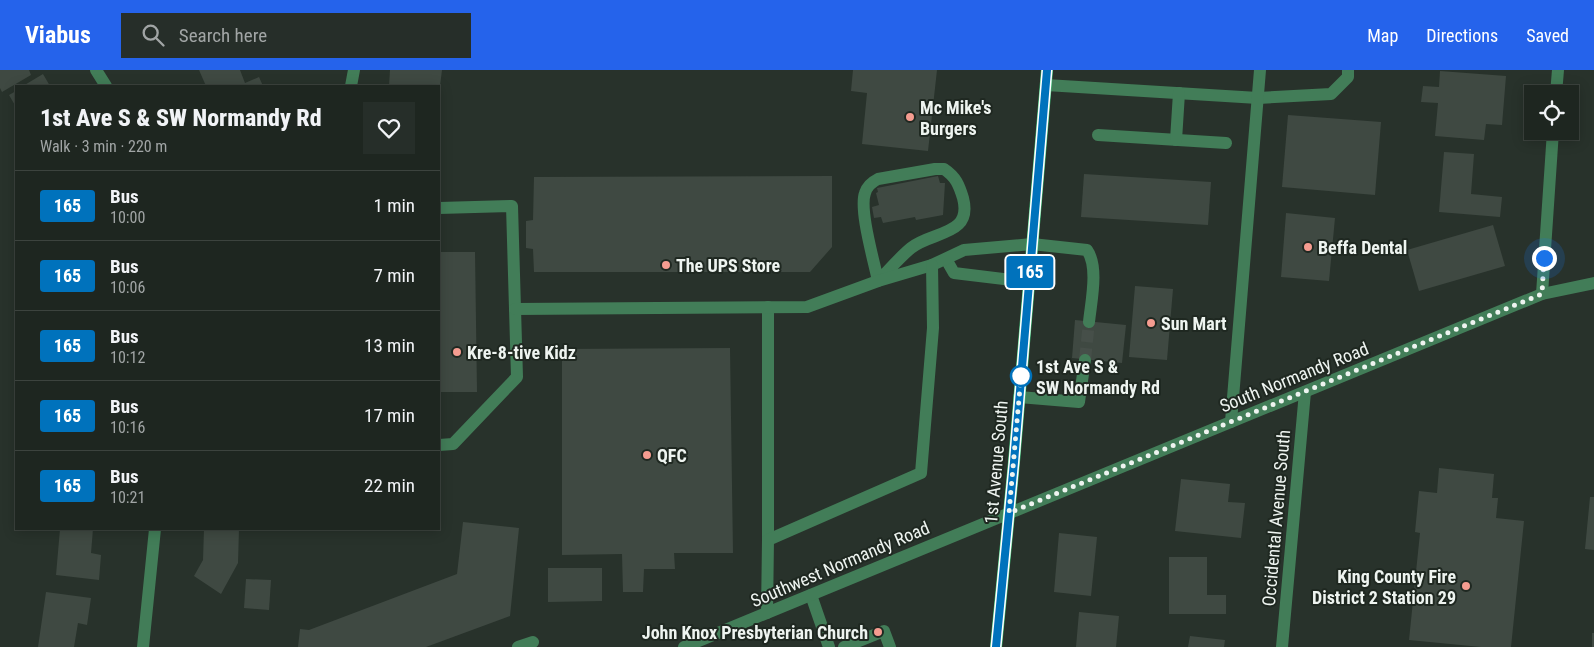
<!DOCTYPE html>
<html lang="en">
<head>
<meta charset="utf-8">
<style>
	body { margin:0; font-family:"Roboto Condensed",sans-serif; background:#262e29; color:#f1f3f6; height:100vh; display:flex; flex-direction:column; font-size:19px; white-space:nowrap }
	* { box-sizing:border-box; margin:0 }
	p { font-size:16px; color:#a1a5a5 }
	.icon { flex:none; width:28px; height:28px; fill:none; stroke:currentColor; stroke-width:2; stroke-linecap:round; stroke-linejoin:round }
	.map { position:relative; flex:1; overflow:hidden }
	.details { position:absolute; left:15px; top:15px; width:425px; height:445px; display:flex; flex-direction:column; background:#1e2620; border-radius:0px; box-shadow:0 2px 12px #0003,0 0 0 1px #3c433e }
	.details>* { flex:none }
	.badge { padding:0 10px; border-radius:4px; font-size:18px; line-height:32px }
	.tools { position:absolute; left:1524px; top:15px; display:grid; gap:10px }
	.tools a { display:grid; place-items:center; width:55px; height:55px; border-radius:0px; background:#1e2620; box-shadow:0 2px 12px #0003,0 0 0 1px #3c433e; font-size:25px }
	.you { position:absolute; width:25px; height:25px; margin:-12px; border:4px solid #fff; border-radius:50%; background:#1a73e8; box-shadow:0 0 0 8px #1a73e833 }
	.map>.badge { position:absolute; translate:-50% -50%; box-shadow:0 0 0 2px #fff }
	.round { display:grid; place-items:center; flex:none; width:52px; height:52px; border-radius:0px; background:#262e29 }
	.summary { display:flex; align-items:center; justify-content:space-between; height:85px; padding:0 25px }
	h1 { font-size:24px; font-weight:800; line-height:38px }
	ul { padding:0; list-style:none }
	li { display:flex; align-items:center; gap:15px; height:70px; padding:0 25px; border-top:1px solid #3c433e }
	li div { flex:1 }
	li b { display:block; font-size:19px }
	li em { font-style:normal }
	li .badge { min-width:55px; font-weight:700; text-align:center }
	header { display:flex; align-items:center; gap:30px; box-sizing:border-box; height:70px; padding:0 25px; background:#2563eb; color:#fff }
	header strong { font-size:24px }
	nav { display:flex; gap:28px; margin-inline-start:auto; font-size:18px }
	.search { width:350px; height:45px; background:#262e29; display:flex; align-items:center; gap:12px; box-sizing:border-box; padding:0 18px; border-radius:0px; color:#a1a5a5; font-size:19px }
	.map>svg:first-child { display:block }
	.building { fill:#3f4942 }
	.lines { fill:none; stroke-linecap:round; stroke-linejoin:round }
	.minor-tunnel { stroke:#464f49; stroke-width:12; stroke-dasharray:12 6; stroke-linecap:butt }
	.minor { stroke:#427d58; stroke-width:12 }
	.major { stroke:#40c97e; stroke-width:12 }
	.line-casing { stroke:#fff; stroke-width:11 }
	.line { stroke:#0072bc; stroke-width:8 }
	.walk { stroke:#eef4f0; stroke-width:5; stroke-dasharray:0 9 }
	.poi-dot { fill:#f59c90; stroke:#1f2821; stroke-width:2 }
	.stop-dot { fill:#fff; stroke:#0072bc; stroke-width:2.5 }
	.labels { text-anchor:middle; dominant-baseline:central; stroke-width:4; stroke-linejoin:round; paint-order:stroke }
	.poi-label { font-size:18px; font-weight:bold; fill:#eef4f0; stroke:#1f2821; text-anchor:start }
	.stop-label { font-size:18px; font-weight:bold; fill:#eef4f0; stroke:#1f2821; text-anchor:start }
	.street-label { font-size:18px; fill:#eef4f0; stroke:#1f2821 }
</style>
</head>
<body>
<header>
<strong>Viabus</strong>
<div class="search"><svg class="icon" aria-label="search" viewBox="0 0 24 24"><circle cx="10" cy="10" r="6"/><path d="M15 15l6 6"/></svg>Search here</div>
<nav><a>Map</a><a>Directions</a><a>Saved</a></nav>
</header>
<div class="map">
<svg width="1594" height="577" viewBox="0 0 1594 577">
	<rect width="100%" height="100%" fill="#28322b"/>
	<g class="building">
		<polygon points="0,0 29,0 31,5 2,22 0,18"/>
		<polygon points="199,0 240,0 245,13 259,7 263,16 206,16"/>
		<polygon points="390,0 442,0 440,16 389,16"/>
		<polygon points="853,0 937,0 928,81 862,74 867,23 851,21"/>
		<polygon points="1440,1 1506,6 1502,55 1486,54 1484,70 1435,66 1438,33 1421,32 1423,16 1439,17"/>
		<polygon points="43,4 50,16 23,16"/>
		<polygon points="16,21 16,37 9,25"/>
		<polygon points="1288,45 1381,52 1375,125 1282,117"/>
		<polygon points="1444,82 1474,84 1471,124 1502,127 1500,147 1439,142"/>
		<polygon points="1084,104 1211,112 1208,155 1081,147"/>
		<polygon points="832,106 832,177 810,202 534,202 533,179 526,178 526,151 533,150 534,107"/>
		<polygon points="938,106 940,113 945,113 943,145 916,150 915,147 883,153 881,147 874,148 872,137 879,135 876,123 878,122 877,118"/>
		<polygon points="1286,143 1335,148 1329,211 1281,207"/>
		<polygon points="1493,155 1505,196 1419,221 1407,180"/>
		<polygon points="439,182 475,182 477,322 439,322"/>
		<polygon points="1135,216 1173,219 1167,290 1129,287"/>
		<polygon points="1075,250 1126,255 1122,293 1072,288"/>
		<polygon points="730,278 733,483 674,483 675,499 644,499 643,522 623,522 622,484 562,485 562,279"/>
		<polygon points="1439,398 1494,404 1492,428 1498,428 1496,448 1524,451 1511,577 1481,577 1409,570 1420,463 1415,462 1419,421 1437,423"/>
		<polygon points="1181,409 1230,414 1228,432 1245,433 1241,468 1175,461"/>
		<polygon points="1590,427 1594,427 1594,480 1585,479"/>
		<polygon points="463,452 519,458 510,546 426,577 298,577 300,559 309,560 457,504"/>
		<polygon points="60,459 93,459 91,483 101,485 99,510 56,505"/>
		<polygon points="204,459 239,459 238,493 221,524 194,506 203,490"/>
		<polygon points="1059,463 1097,467 1091,526 1054,522"/>
		<polygon points="1169,487 1207,487 1207,525 1226,525 1226,544 1169,544"/>
		<polygon points="548,498 602,498 602,531 548,532"/>
		<polygon points="246,509 271,510 269,540 244,538"/>
		<polygon points="46,522 91,528 87,555 78,553 74,577 38,577"/>
		<polygon points="1079,542 1119,546 1116,577 1076,577"/>
		<rect x="1592" y="563" width="2" height="14"/>
		<polygon points="1190,566 1225,570 1224,577 1188,577"/>
	</g>
	<g class="lines">
		<polyline class="minor-tunnel" points="1085,290 1089,252"/>
		<g class="minor">
			<polyline points="96,0 106,16"/>
			<polyline points="1046,15 1258,28 1331,24 1348,7 1348,0"/>
			<polyline points="351,16 354,0"/>
			<polyline points="1556,24 1558,0"/>
			<polyline points="1098,65 1226,73"/>
			<polyline points="1176,70 1179,23"/>
			<path d="M 935,99 L 944,99 C 956,107 959,115 963,128 C 973,166 932,161 911,178 C 899,188 889,200 878,211 C 874,191 859,140 865,123 C 867,116 872,112 878,109 Z"/>
			<polyline points="439,138 512,136 517,307 453,374 439,375"/>
			<polyline points="946,189 954,203 1029,212"/>
			<polyline points="1542,224 1553,61"/>
			<polyline points="768,237 768,470"/>
			<path d="M 515,239 L 807,237 L 878,211 L 932,195 L 964,180 L 1032,174 L 1087,180 C 1099,197 1091,232 1089,252"/>
			<polyline points="1019,327 1079,332 1085,290"/>
			<polyline points="1231,352 1260,0"/>
			<polyline points="811,525 829,577"/>
			<polyline points="767,543 768,470 921,403 933,258 932,195"/>
			<polyline points="143,577 155,459"/>
			<polyline points="518,577 533,572"/>
			<polyline points="684,577 1542,224 1594,213"/>
			<polyline points="844,577 884,561 890,577"/>
			<polyline points="1282,577 1305,322"/>
		</g>
		<polyline class="major" points="996,577 1014,392 1047,0"/>
	</g>
	<g class="lines">
		<g class="line-casing">
			<polyline id="line" points="996,577 1014,392 1047,0"/>
		</g>
		<use href="#line" class="line"/>
		<polyline class="walk" points="1021,306 1009,443 1542,224 1544,188"/>
	</g>
	<g class="poi-dot">
		<circle cx="910" cy="47" r="5"/>
		<circle cx="1308" cy="177" r="5"/>
		<circle cx="666" cy="195" r="5"/>
		<circle cx="1151" cy="253" r="5"/>
		<circle cx="457" cy="282" r="5"/>
		<circle cx="647" cy="385" r="5"/>
		<circle cx="1466" cy="516" r="5"/>
		<circle cx="878" cy="562" r="5"/>
	</g>
	<circle class="stop-dot" cx="1021" cy="306" r="10"/>
	<g class="labels">
		<g class="poi-label">
			<text x="920" y="37">Mc Mike's<tspan x="920" dy="21">Burgers</tspan></text>
			<text x="1318" y="177">Beffa Dental</text>
			<text x="676" y="195">The UPS Store</text>
			<text x="1161" y="253">Sun Mart</text>
			<text x="467" y="282">Kre-8-tive Kidz</text>
			<text x="657" y="385">QFC</text>
			<text x="1456" y="506" text-anchor="end">King County Fire<tspan x="1456" dy="21">District 2 Station 29</tspan></text>
			<text x="868" y="562" text-anchor="end">John Knox Presbyterian Church</text>
		</g>
		<g class="stop-label">
			<text x="1036" y="296">1st Ave S &amp;<tspan x="1036" dy="21">SW Normandy Rd</tspan></text>
		</g>
		<g class="street-label">
			<text transform="translate(1294 307) rotate(-22)">South Normandy Road</text>
			<text transform="translate(996 392) rotate(-85)">1st Avenue South</text>
			<text transform="translate(1276 448) rotate(-85)">Occidental Avenue South</text>
			<text transform="translate(840 494) rotate(-23)">Southwest Normandy Road</text>
		</g>
	</g>
</svg>
<div class="tools">
<a><svg class="icon" aria-label="locate" viewBox="0 0 24 24"><circle cx="12" cy="12" r="6"/><path d="M12 2v4M12 18v4M2 12h4M18 12h4"/></svg></a>
</div>
<div class="you" style="left:1544px;top:188px"></div>
<b class="badge" style="left:1030px;top:202px;background:#0072bc;color:#fff">165</b>
<section class="details">
<div class="summary"><div><h1>1st Ave S &amp; SW Normandy Rd</h1><p>Walk · 3 min · 220 m</p></div><a class="round"><svg class="icon" aria-label="heart" viewBox="0 0 24 24"><path d="M12 20l-8-8c-3-5 5-10 8-4 3-6 11-1 8 4z"/></svg></a></div>
<ul>
<li><span class="badge" style="background:#0072bc;color:#fff">165</span><div><b>Bus</b><p>10:00</p></div><em>1 min</em></li>
<li><span class="badge" style="background:#0072bc;color:#fff">165</span><div><b>Bus</b><p>10:06</p></div><em>7 min</em></li>
<li><span class="badge" style="background:#0072bc;color:#fff">165</span><div><b>Bus</b><p>10:12</p></div><em>13 min</em></li>
<li><span class="badge" style="background:#0072bc;color:#fff">165</span><div><b>Bus</b><p>10:16</p></div><em>17 min</em></li>
<li><span class="badge" style="background:#0072bc;color:#fff">165</span><div><b>Bus</b><p>10:21</p></div><em>22 min</em></li>
</ul>
</section>
</div>
</body>
</html>
